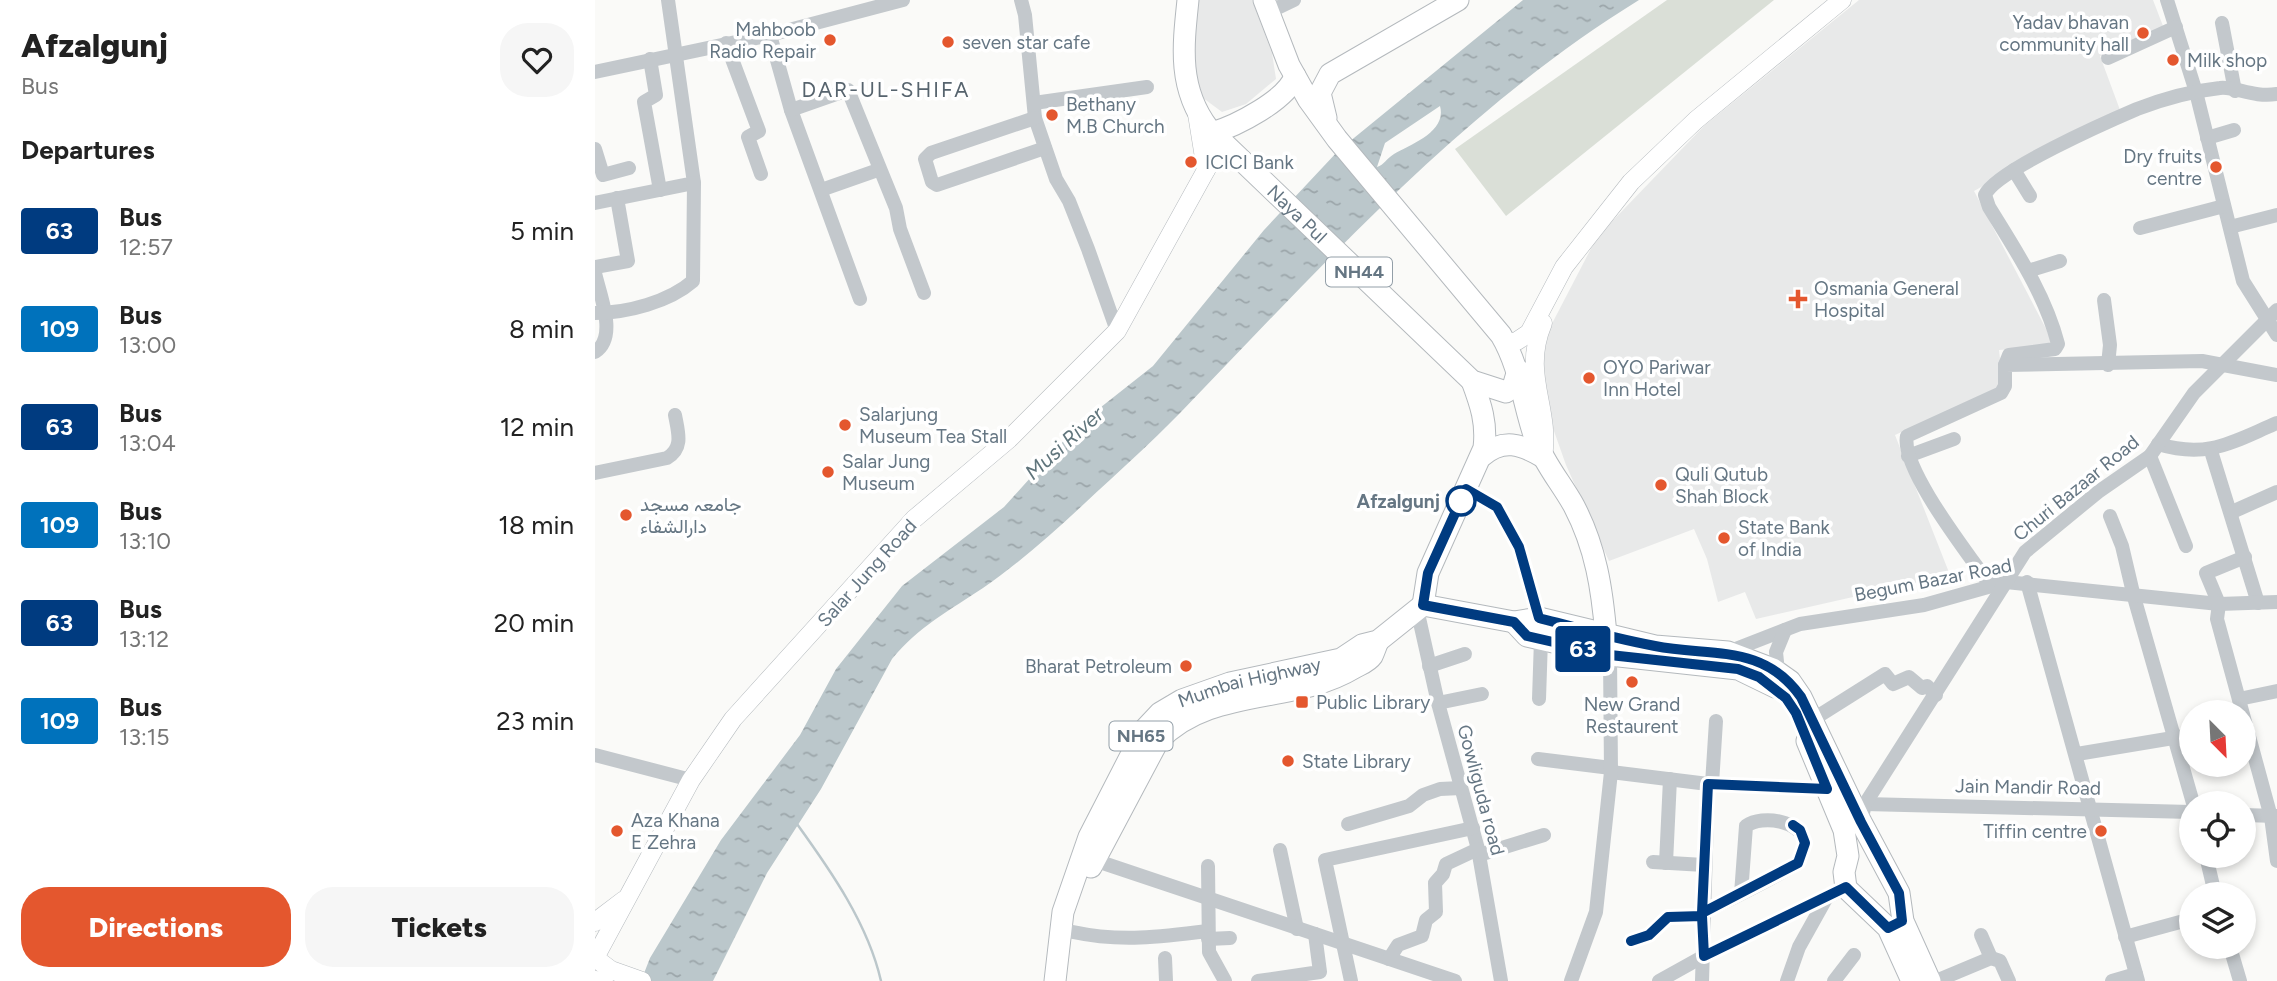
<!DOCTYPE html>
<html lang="en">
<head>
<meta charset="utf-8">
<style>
	body { margin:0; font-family:Figtree,Vazirmatn,sans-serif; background:#f6f6f6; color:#222; height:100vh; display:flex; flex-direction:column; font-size:26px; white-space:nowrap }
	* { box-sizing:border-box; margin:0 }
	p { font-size:23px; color:#767676 }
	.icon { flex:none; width:38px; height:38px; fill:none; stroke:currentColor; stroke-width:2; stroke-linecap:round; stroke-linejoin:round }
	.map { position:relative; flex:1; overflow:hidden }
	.panel { display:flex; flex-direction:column; background:#fff; width:595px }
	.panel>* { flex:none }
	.badge { padding:0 14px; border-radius:5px; font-size:24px; line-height:46px }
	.needle { width:46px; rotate:156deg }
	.fabs { position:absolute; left:1584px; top:700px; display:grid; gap:14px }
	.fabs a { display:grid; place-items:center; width:77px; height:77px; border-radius:50%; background:#fff; box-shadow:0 4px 10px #0003; font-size:35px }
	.map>.badge { position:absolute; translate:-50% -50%; box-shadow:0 0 0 4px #fff }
	h2 { padding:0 21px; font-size:26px; line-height:63px }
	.round { display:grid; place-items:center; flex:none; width:74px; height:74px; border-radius:28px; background:#f6f6f6 }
	.head { display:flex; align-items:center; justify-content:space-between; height:119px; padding:0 21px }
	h1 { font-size:33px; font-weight:800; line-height:52px }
	.button { display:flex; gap:14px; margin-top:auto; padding:14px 21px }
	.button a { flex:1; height:80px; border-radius:28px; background:#e4572e; color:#fff; font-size:28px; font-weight:800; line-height:80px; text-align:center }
	.button a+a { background:#f6f6f6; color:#222 }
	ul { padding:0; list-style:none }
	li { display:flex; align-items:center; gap:21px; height:98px; padding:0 21px }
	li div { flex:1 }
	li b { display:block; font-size:26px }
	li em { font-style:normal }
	li .badge { min-width:77px; font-weight:700; text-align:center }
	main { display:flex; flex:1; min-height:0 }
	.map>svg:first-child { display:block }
	.built { fill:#e8e9e9 }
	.green { fill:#dadfd7 }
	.water { fill:url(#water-ripples); fill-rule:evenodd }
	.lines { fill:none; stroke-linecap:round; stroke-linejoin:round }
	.stream { stroke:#bbc7cb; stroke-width:2.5 }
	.major-casing { stroke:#b5babe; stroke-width:19 }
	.highway-casing { stroke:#b4b9bd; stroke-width:23 }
	.minor { stroke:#c3c8cc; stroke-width:14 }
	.major { stroke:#fff; stroke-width:18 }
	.highway { stroke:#fff; stroke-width:21 }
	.line-casing { stroke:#fff; stroke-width:16 }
	.line { stroke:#003b80; stroke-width:10 }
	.poi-dot { fill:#e4572e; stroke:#fff; stroke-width:2.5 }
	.stop-dot { fill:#fff; stroke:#003b80; stroke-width:3.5 }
	.labels { text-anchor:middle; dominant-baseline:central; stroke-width:7; stroke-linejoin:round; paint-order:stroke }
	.shield { fill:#fff; stroke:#939fa8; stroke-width:2 }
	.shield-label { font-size:18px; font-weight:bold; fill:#657683 }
	.poi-label { font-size:19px; fill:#657683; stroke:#fff; text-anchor:start }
	.street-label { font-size:19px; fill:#657683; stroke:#fff }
	.stop-label { font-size:19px; font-weight:bold; fill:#657683; stroke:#fff; text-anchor:end }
	.neighbourhood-label { font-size:21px; letter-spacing:2px; fill:#57646e; stroke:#fff }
	.water-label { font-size:21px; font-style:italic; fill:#60757c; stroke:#fff }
</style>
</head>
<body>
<main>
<section class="panel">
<div class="head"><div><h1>Afzalgunj</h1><p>Bus</p></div><a class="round"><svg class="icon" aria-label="heart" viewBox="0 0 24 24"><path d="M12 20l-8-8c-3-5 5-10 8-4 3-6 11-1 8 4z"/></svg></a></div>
<h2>Departures</h2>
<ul>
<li><span class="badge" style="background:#003b80;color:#fff">63</span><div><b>Bus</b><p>12:57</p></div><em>5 min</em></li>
<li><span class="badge" style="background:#0072bc;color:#fff">109</span><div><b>Bus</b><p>13:00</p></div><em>8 min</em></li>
<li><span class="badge" style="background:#003b80;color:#fff">63</span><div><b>Bus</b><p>13:04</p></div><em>12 min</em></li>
<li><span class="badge" style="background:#0072bc;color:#fff">109</span><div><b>Bus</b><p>13:10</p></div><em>18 min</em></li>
<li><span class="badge" style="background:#003b80;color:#fff">63</span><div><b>Bus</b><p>13:12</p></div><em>20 min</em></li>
<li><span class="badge" style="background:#0072bc;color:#fff">109</span><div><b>Bus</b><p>13:15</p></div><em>23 min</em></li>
</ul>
<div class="button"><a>Directions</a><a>Tickets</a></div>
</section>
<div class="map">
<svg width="1682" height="981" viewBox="0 0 1682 981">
	<defs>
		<pattern id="water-ripples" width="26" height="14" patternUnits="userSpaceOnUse" patternTransform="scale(1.75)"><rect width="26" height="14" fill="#bbc7cb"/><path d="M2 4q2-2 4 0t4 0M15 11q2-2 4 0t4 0" fill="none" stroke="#9ca6aa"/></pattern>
	</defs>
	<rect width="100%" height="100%" fill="#fafaf8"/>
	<g class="built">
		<polygon points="601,0 657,0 677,53 681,79 651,104 627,112 604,95 594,62"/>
		<polygon points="1264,0 1558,0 1568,26 1505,56 1525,110 1379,191 1460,346 1404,350 1408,386 1300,435 1355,575 1161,619 1150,592 1123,602 1112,559 1099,529 1014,561 971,465 948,400 949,339 1002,237 1109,126"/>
	</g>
	<polygon class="green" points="1072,0 1179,0 911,216 860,149"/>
	<path class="water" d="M 928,0 L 1044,0 C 867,109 729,264 586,412 C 555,444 522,473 490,503 C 458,533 424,563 388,588 C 355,610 323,627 297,659 L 226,789 L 172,873 L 118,981 L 46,981 L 55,958 L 126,840 L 205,735 L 241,669 L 307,586 L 409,507 L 482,426 L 558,366 L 669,230 L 743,151 ZM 845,106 C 852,132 816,144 799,154 C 792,158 789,165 782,167 L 790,143 Z"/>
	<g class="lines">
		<path class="stream" d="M 202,824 C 236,871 273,924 286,981"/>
		<g class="major-casing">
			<g id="major">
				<polyline points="602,114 611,170"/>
				<path d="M 948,323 C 926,375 956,407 948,457"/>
				<polyline points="911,343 922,341 934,333 969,267 1036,182 1101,120 1247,0"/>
				<polyline points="0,922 29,900"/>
				<polyline points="1,956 96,780 138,719 319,519 414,439 522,331 626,143"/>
				<polyline points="0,958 16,970 47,981"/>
				<polyline points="0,980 9,981"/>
			</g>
		</g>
		<g class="highway-casing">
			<g id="highway">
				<path id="s1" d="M 593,0 C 588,47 583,88 613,128 L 877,381 L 911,392 L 918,387 L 923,370"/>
				<path d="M 669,0 L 694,65 L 713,99 L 742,139 L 906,335 C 926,369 928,405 941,441 C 950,465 967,484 979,506 C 1001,548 1007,589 1011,635"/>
				<polyline points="731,118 725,93 735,74 863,0"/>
				<path d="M 617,133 C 641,126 692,100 700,76"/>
				<path d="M 887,456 C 908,438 926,444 948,457"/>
				<polyline points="828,605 919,622 944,618 1060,646 1133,652 1178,669 1195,681 1206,697 1266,822 1304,893 1308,921 1335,981"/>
				<path d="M 828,605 L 833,573 L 889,448 C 892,423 886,405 877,381"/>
				<polyline points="919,622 932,636 1015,655 1143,669 1180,687"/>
				<polyline points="1212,741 1249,830 1253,856 1249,872 1251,888 1293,928 1317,981"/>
				<path d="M 496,867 L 563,741 C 615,686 698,705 759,668 C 764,665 773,662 777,656 C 779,652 781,646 783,641"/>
				<path id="s2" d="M 460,981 L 468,912 L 494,837 L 549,730 L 565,713 L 587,700 L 635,683 L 746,659 L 767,645 L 783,641 L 828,605"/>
			</g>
		</g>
		<g class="minor">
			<polyline points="426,0 430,15 440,118 461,179 474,201 493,249 522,331"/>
			<polyline points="1572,0 1601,92 1648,281 1682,335"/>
			<polyline points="674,12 699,0"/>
			<polyline points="1627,23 1640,91"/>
			<polyline points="175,35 196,110 265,299"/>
			<polyline points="131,43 164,131 153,137 166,174"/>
			<polyline points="1513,58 1581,27"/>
			<polyline points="55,59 61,95 49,102 65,190"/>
			<polyline points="0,72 175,35 308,0"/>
			<polyline points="439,103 552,87"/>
			<polyline points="196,110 253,90 301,208 305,229 329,293"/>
			<polyline points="440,118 336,153 330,159 337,182 342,185 450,148"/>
			<polyline points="1612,138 1639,130"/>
			<polyline points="0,149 8,175 34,168"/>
			<polyline points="1419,170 1435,196"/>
			<polyline points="226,190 283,170"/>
			<polyline points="0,203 99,183 73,0"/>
			<polyline points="1635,227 1682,215"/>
			<polyline points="1545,228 1629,206"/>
			<polyline points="0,267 33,261 22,198"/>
			<polyline points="1433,271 1465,261"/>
			<path d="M 0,273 C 5,296 23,337 0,352"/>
			<polyline points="1509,300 1515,345 1513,365"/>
			<path d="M 0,313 C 32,313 74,302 98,281 L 99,183"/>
			<path d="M 1410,365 L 1414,355 L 1460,349 L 1463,344 C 1450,294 1421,251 1394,207 L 1390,195 C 1400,171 1514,121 1542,109 C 1568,99 1597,91 1625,88 C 1640,86 1658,98 1682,94"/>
			<path d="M 1563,444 C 1613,459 1637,442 1682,423"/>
			<polyline points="1616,451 1663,603"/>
			<polyline points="1313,456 1359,439"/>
			<polyline points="1555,456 1591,546"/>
			<path d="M 0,473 L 72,458 C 89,448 83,432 80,415"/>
			<polyline points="871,489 902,507 924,547 944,618"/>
			<polyline points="1637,512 1682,492"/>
			<polyline points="1515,516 1527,546 1539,597 1598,803"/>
			<polyline points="1650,557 1611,573 1624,604 1622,619 1676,817 1682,861"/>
			<polyline points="1432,582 1543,981"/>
			<path d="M 1395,585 C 1375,556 1305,468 1312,436 L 1406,393 L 1410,386 L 1410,365 L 1607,361 L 1682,375"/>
			<polyline points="822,609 843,703 883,849 906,981"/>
			<polyline points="1133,652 1205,624 1329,605 1411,582 1624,604 1682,602"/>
			<polyline points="834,666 870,654"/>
			<polyline points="1183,672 1181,652 1190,630"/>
			<polyline points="944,699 946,639"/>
			<polyline points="1644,699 1682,691"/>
			<polyline points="843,703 887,694"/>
			<polyline points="1217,720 1290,674 1298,684 1314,677 1327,688 1332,686 1341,695"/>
			<polyline points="1482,754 1596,735"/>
			<polyline points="0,755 96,780"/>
			<polyline points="943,759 1016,768"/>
			<polyline points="1016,772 1113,784 1232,789"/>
			<polyline points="1117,784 1121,721"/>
			<polyline points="1270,804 1596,812"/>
			<polyline points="1648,815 1682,816"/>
			<polyline points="1266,822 1270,804 1430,552 1503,492 1555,456 1599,393 1682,310"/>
			<polyline points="753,824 814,806 828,795 845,789 866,788"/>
			<polyline points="685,850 702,929"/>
			<polyline points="884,855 949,835"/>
			<polyline points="1611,856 1620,894"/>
			<polyline points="499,860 860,981"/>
			<polyline points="1058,862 1109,865"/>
			<polyline points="1071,863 1075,779"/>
			<polyline points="613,866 614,952 630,981"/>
			<path d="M 1107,913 C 1140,897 1172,882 1203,863 L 1210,843 C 1206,821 1168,814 1151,826 L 1146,894"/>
			<path d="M 478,932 C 524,942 566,937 613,931"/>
			<polyline points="1386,935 1396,958"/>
			<polyline points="1530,937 1596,919"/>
			<polyline points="613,939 635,938"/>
			<polyline points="1036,941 1054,935 1073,917 1107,916"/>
			<polyline points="1635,947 1645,981"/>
			<polyline points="570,958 571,981"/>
			<polyline points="794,959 803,945 827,936 831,920 841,912 840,883 848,874 851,864 883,849"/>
			<polyline points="663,981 725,972 720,934"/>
			<polyline points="756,981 730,860 878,828"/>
			<polyline points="976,981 1001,912 1016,772 1015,655"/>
			<polyline points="1064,981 1109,956 1251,888"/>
			<polyline points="1107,981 1113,784"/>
			<polyline points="1192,981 1204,947 1233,895"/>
			<polyline points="1239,981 1259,955"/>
			<polyline points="1341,981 1396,958 1405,961 1414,981"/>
			<polyline points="1517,981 1541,974"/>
		</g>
		<use href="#major" class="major"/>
		<use href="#highway" class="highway"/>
	</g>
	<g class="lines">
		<g class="line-casing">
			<path id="line" d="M 1036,941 L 1054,935 L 1073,917 L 1107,916 L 1109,956 L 1251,887 L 1293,928 L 1307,921 L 1304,893 L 1266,822 L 1206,697 C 1168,643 1116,657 1060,646 C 1021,639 982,628 944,618 L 924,547 L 902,507 L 871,489 L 833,573 L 828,605 L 919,622 L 932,636 L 1015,655 L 1143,669 L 1164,677 L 1191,698 L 1201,713 L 1232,789 L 1113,784 L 1107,913 L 1203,863 L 1210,843 L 1205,830 L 1198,825"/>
		</g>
		<use href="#line" class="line"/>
	</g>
	<g class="poi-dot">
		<circle cx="1548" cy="33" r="7"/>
		<circle cx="235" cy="40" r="7"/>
		<circle cx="353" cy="42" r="7"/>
		<circle cx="1578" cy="60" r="7"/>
		<circle cx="457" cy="115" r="7"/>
		<circle cx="596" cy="162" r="7"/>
		<circle cx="1621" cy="167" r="7"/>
		<path d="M1199.5 288.5h7v7h7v7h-7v7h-7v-7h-7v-7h7z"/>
		<circle cx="994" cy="378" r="7"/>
		<circle cx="250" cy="425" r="7"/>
		<circle cx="233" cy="472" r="7"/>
		<circle cx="1066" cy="485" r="7"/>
		<circle cx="31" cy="515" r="7"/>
		<circle cx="1129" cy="538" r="7"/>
		<circle cx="591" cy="666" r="7"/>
		<circle cx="1037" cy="682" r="7"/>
		<rect x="700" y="695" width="14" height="14" rx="3.5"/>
		<circle cx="693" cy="761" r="7"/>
		<circle cx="22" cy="831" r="7"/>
		<circle cx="1506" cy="831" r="7"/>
	</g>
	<circle class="stop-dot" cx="866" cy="501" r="14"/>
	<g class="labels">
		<g class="shield">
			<rect x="731" y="257.5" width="66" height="29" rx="5"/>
			<rect x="514.5" y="721.5" width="63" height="29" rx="5"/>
		</g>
		<g class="shield-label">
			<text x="764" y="272">NH44</text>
			<text x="546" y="736">NH65</text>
		</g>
		<g class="poi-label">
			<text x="1534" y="22" text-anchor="end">Yadav bhavan<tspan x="1534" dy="22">community hall</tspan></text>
			<text x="221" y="29" text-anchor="end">Mahboob<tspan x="221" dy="22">Radio Repair</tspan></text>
			<text x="367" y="42">seven star cafe</text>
			<text x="1592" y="60">Milk shop</text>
			<text x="471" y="104">Bethany<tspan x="471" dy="22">M.B Church</tspan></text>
			<text x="1607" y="156" text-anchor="end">Dry fruits<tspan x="1607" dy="22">centre</tspan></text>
			<text x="610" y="162">ICICI Bank</text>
			<text x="1219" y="288">Osmania General<tspan x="1219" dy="22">Hospital</tspan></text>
			<text x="1008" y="367">OYO Pariwar<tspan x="1008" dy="22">Inn Hotel</tspan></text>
			<text x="264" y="414">Salarjung<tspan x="264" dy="22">Museum Tea Stall</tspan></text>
			<text x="247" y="461">Salar Jung<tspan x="247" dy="22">Museum</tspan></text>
			<text x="1080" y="474">Quli Qutub<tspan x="1080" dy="22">Shah Block</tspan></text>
			<text x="45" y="504">جامعہ مسجد<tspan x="45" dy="22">دارالشفاء</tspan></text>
			<text x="1143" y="527">State Bank<tspan x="1143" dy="22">of India</tspan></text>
			<text x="577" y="666" text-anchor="end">Bharat Petroleum</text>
			<text x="721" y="702">Public Library</text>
			<text x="1037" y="704" text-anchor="middle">New Grand<tspan x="1037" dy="22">Restaurent</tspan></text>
			<text x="707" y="761">State Library</text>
			<text x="36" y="820">Aza Khana<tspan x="36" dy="22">E Zehra</tspan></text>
			<text x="1492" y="831" text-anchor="end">Tiffin centre</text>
		</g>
		<g class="street-label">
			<text stroke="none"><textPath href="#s1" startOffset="257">Naya Pul</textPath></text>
			<text transform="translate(1481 488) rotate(-39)">Churi Bazaar Road</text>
			<text transform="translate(272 573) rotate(-48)">Salar Jung Road</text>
			<text transform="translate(1338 580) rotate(-11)">Begum Bazar Road</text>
			<text stroke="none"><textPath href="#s2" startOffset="388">Mumbai Highway</textPath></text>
			<text transform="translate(1433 787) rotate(1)">Jain Mandir Road</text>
			<text transform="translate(886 790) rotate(75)">Gowliguda road</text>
		</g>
		<g class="stop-label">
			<text x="845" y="501">Afzalgunj</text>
		</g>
		<g class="neighbourhood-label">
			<text x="291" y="89">DAR-UL-SHIFA</text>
		</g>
		<g class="water-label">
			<text transform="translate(469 443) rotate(-42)">Musi River</text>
		</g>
	</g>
</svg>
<div class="fabs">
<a><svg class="needle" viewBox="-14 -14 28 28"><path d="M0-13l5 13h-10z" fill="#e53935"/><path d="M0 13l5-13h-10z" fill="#767676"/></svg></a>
<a><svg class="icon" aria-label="locate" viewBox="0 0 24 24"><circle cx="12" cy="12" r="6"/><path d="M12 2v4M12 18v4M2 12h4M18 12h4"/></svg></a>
<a><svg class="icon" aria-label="layers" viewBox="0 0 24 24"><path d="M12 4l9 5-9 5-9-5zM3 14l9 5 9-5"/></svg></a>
</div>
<b class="badge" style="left:988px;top:649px;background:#003b80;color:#fff">63</b>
</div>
</main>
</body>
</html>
